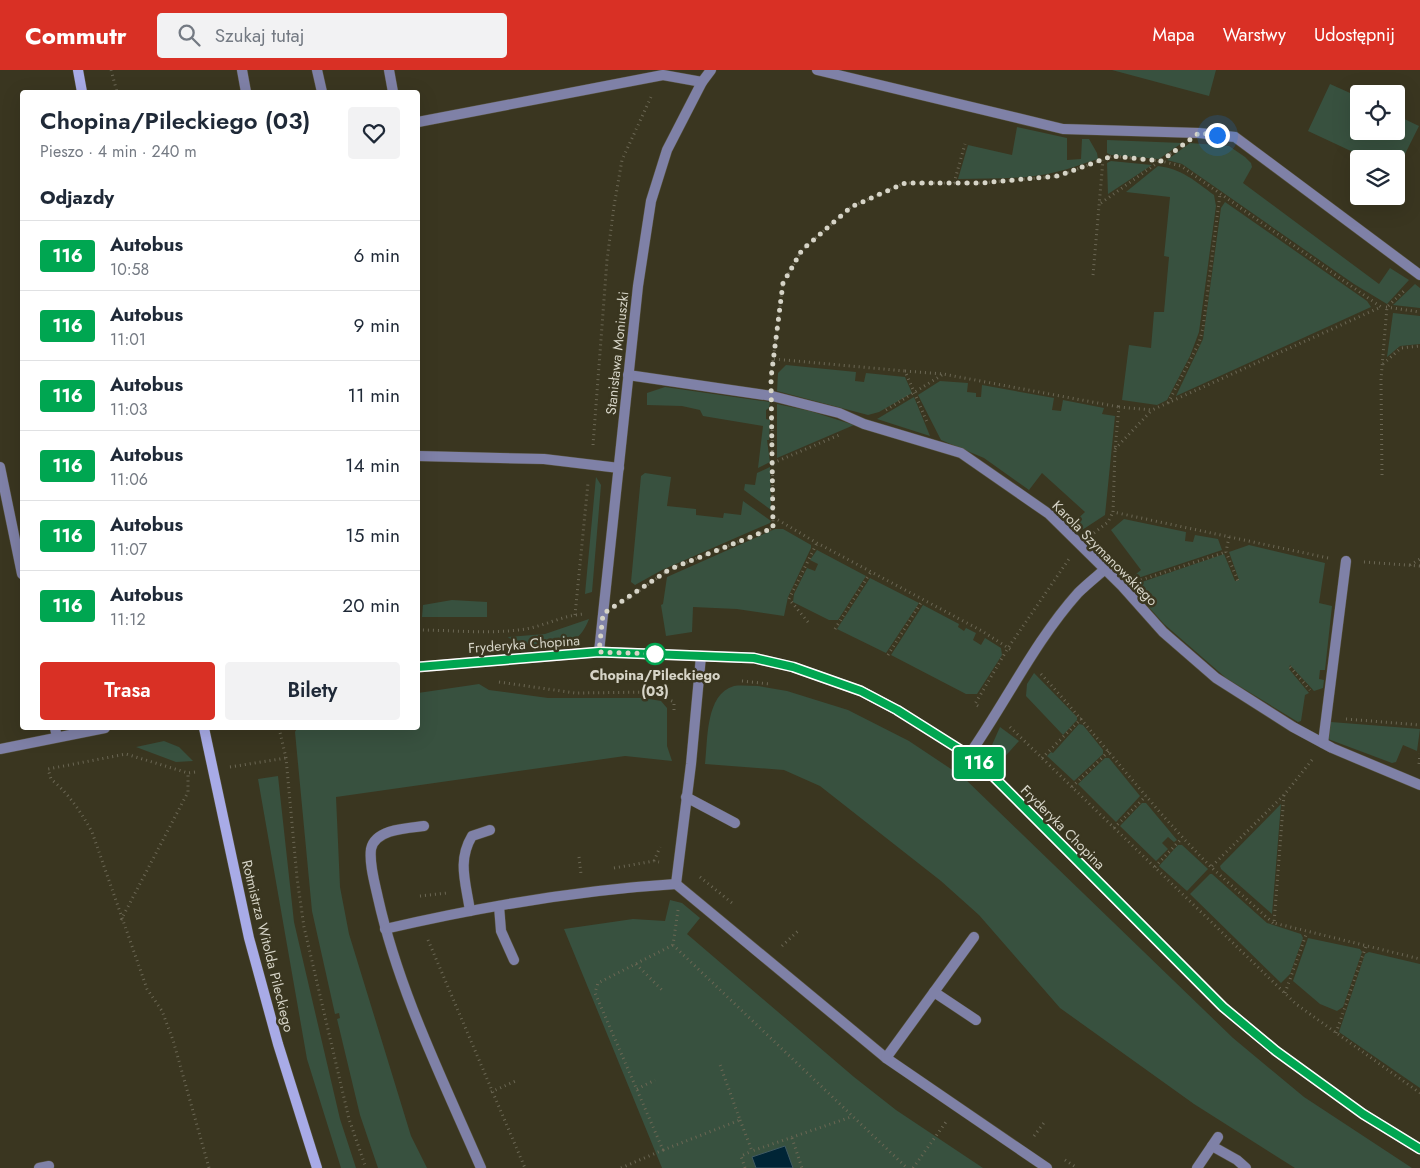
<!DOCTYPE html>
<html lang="pl">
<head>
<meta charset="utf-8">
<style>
	body { margin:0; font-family:Jost,sans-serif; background:#f2f2f3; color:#1f2937; height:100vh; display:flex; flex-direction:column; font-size:19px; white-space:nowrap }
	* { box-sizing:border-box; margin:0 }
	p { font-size:16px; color:#747a83 }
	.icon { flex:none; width:28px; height:28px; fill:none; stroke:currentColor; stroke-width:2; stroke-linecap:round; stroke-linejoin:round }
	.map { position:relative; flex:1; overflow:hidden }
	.sheet { position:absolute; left:20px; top:20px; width:400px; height:640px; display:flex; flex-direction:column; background:#fff; border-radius:5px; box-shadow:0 5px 20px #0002 }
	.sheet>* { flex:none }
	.badge { padding:0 10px; border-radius:4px; font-size:18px; line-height:32px }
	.fabs { position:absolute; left:1350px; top:15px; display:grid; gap:10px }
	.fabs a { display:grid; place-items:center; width:55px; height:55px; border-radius:5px; background:#fff; box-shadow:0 5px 20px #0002; font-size:25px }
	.you { position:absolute; width:25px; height:25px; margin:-12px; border:4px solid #fff; border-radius:50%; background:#1a73e8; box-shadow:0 0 0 8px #1a73e833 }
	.map>.badge { position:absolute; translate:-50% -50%; box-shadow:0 0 0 2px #fff }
	h2 { padding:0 20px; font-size:19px; line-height:45px }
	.round { display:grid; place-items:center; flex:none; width:52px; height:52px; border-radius:5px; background:#f2f2f3 }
	.overview { display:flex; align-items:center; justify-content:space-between; height:85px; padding:0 20px }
	h1 { font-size:24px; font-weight:600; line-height:38px }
	.action { display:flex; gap:10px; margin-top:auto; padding:10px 20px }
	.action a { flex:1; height:58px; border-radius:5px; background:#d93025; color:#fff; font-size:20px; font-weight:600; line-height:58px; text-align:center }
	.action a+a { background:#f2f2f3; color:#1f2937 }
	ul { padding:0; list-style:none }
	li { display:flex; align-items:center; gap:15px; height:70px; padding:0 20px; border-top:1px solid #e0e1e3 }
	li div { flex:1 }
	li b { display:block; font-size:19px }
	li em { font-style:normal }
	li .badge { min-width:55px; font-weight:700; text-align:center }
	header { display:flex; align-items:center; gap:30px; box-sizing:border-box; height:70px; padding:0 25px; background:#d93025; color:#fff }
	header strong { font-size:24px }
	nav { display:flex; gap:28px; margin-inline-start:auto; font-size:18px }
	.search { width:350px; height:45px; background:#f2f2f3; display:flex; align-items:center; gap:12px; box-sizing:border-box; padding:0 18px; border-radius:5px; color:#747a83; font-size:19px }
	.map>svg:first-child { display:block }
	.green { fill:#38513f }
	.water { fill:#002536; stroke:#405a62 }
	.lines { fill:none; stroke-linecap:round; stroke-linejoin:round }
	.lane-casing { stroke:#56523e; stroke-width:11 }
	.street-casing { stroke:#56523e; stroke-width:11 }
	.secondary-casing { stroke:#56523e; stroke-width:11 }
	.path { stroke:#6b6754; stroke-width:3; stroke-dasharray:1 4; stroke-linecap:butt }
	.lane { stroke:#7f81a7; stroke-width:10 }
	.street { stroke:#7f81a7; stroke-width:10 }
	.secondary { stroke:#a8abe7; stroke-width:10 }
	.line-casing { stroke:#fff; stroke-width:11 }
	.line { stroke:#00a651; stroke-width:8 }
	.walk { stroke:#d6d4c7; stroke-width:5; stroke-dasharray:0 9 }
	.stop-dot { fill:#fff; stroke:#00a651; stroke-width:2.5 }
	.labels { text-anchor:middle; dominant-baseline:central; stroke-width:5; stroke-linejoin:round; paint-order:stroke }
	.street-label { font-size:14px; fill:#d6d4c7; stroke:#3a3620 }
	.stop-label { font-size:14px; font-weight:bold; fill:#d6d4c7; stroke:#3a3620 }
</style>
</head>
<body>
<header>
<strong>Commutr</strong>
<div class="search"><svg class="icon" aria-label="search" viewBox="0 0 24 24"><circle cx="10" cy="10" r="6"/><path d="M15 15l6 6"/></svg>Szukaj tutaj</div>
<nav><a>Mapa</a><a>Warstwy</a><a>Udostępnij</a></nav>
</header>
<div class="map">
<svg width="1420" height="1098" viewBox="0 0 1420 1098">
	<rect width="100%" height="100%" fill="#3a3620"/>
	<g class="green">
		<polygon points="1112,0 1216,0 1209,26"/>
		<polygon points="1330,14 1359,27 1359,61 1396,61 1396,45 1419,56 1396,102 1396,89 1368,89 1308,61"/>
		<path d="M 1017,57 L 1067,68 L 1067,90 L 1081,89 L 1082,69 L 1089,69 L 1097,83 L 1098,89 C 1084,93 1070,99 1056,102 C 1024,110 991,108 958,109 L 968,75 L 1012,85 Z"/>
		<polygon points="1107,70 1182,73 1159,89 1111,85 1107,83"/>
		<polygon points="1190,73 1229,76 1245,87 1251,93 1252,97 1243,113 1379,214 1390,198 1409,210 1387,234 1354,214 1182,94 1167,90"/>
		<polygon points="1111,91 1152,95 1108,124 1107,93"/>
		<path d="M 1158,96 C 1182,99 1195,111 1214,125 L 1216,136 L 1199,262 L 1190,286 L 1167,330 L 1157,335 L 1122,330 L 1129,275 L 1151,278 L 1154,242 L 1164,242 L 1169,187 L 1164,186 L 1170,127 L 1126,122 Z"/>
		<polygon points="1225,132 1367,231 1371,237 1176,326 1203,269 1221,138"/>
		<polygon points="1415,214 1420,218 1420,238 1393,235"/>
		<polygon points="1393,243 1420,246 1420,274 1400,276 1387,287"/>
		<polygon points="786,295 856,302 855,311 864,312 866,303 905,307 912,323 879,342 868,345 777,321 778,303"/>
		<polygon points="940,311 968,313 967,322 976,323 976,327 981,327 982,315 1054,328 1052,340 1061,341 1063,330 1104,338 1102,344 1115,346 1105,445 1079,462 1071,455 1085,442 1042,403 1029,420 984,388 941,370 918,325"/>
		<polygon points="665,317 770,332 769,338 766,340 766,349 770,350 769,370 767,370 770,392 758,398 763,356 703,346 700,340 682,336 647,335 647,323"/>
		<polygon points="914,327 930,366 877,349"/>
		<polygon points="777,334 810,341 854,355 777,388"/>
		<polygon points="770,397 771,440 744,420 745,414 755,415 757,403"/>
		<polygon points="645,403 671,407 667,436 696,439 696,445 723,448 724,443 741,445 743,431 771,451 770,453 662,500 635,515 631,512 641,406"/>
		<polygon points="596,407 601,415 592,522 585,524"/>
		<polygon points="1124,449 1186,462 1185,471 1193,472 1195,465 1218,469 1222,480 1126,512 1141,500 1111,460"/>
		<polygon points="775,459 783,459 811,475 811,478 788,527 784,546 737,539 693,537 692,562 666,566 661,535 663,534 667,507"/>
		<polygon points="1249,475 1325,493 1319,533 1332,536 1325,600 1320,600 1319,609 1324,610 1323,618 1314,621 1290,595 1289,599 1309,623 1305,625 1301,651 1298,652 1226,608 1164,554 1130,516 1224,484 1235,511 1239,510 1229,482"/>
		<polygon points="817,480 866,506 838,550 829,550 793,532 794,524 807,498 815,501 818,494 810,490"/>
		<polygon points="870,508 919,533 886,583 837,559"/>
		<polygon points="452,530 487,532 487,547 422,547 423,535"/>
		<polygon points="923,535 959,554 958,557 964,561 966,558 976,563 973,570 981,575 985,568 1001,578 1002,585 977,624 966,624 891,585"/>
		<path d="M 589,549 C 586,557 581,566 573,570 C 561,576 516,577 508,567 L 545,564 Z"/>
		<polygon points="1034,603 1077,647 1077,650 1063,665 1026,626 1027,614"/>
		<polygon points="479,614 489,620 548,628 644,628 661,631 667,638 667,676 672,691 625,686 336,727 340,817 349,864 411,1066 427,1098 378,1098 360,1045 337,949 340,948 339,943 335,944 312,841 295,662 297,658 418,658 418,623"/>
		<path d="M 758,616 L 787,621 L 848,640 L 909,671 L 963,707 L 1233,968 L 1304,1027 L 1412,1098 L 1295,1098 L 1194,1034 L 1060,938 L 979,845 L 941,811 L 820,716 L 784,700 L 705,694 C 708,671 705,624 734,616 C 741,615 750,616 758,616 Z"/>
		<polygon points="1331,652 1420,659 1417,681 1403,675 1396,692 1392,693 1328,669"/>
		<polygon points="1079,654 1083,655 1103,680 1103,684 1074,711 1047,686 1051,682 1053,683"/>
		<polygon points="1000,657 1019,671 1001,691 996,686 992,675"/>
		<polygon points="164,671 179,677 193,691 176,692 136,677"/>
		<polygon points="1105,688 1109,688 1140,726 1116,752 1078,714"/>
		<polygon points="278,706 294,852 340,1049 356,1098 341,1098 307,989 258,709"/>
		<polygon points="1142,733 1146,733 1177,770 1174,772 1168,767 1162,773 1168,779 1156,791 1120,756"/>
		<polygon points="1281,734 1272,844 1221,799 1220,796"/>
		<polygon points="1178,775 1182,775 1208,799 1187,821 1159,796"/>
		<polygon points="1210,804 1212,804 1267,853 1301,864 1303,868 1290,904 1281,913 1190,824"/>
		<polygon points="670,830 682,833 700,848 687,864 854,1007 896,1040 983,1098 662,1098 564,859 633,849 665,851"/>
		<polygon points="1308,868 1360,879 1362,882 1343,937 1337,941 1320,934 1293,911"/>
		<polygon points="1369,882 1420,894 1420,1018 1339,962 1365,884"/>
	</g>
	<polygon class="water" points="785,1076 793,1098 756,1098 752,1087"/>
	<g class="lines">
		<g class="lane-casing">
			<g id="lane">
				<polyline points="242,0 246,22"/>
				<polyline points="317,0 322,22"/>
				<polyline points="389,0 393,22"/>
				<polyline points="418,52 663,5 702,12"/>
				<polyline points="418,386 544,389 619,398"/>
				<polyline points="0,397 22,504"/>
				<polyline points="55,658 57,667"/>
				<path d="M 969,685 C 1006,632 1035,571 1078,523 C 1086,515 1096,507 1104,500"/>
				<polyline points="686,727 735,753"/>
				<polyline points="499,836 501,861 514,890"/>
				<path d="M 470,841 C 466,813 457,791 472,766 L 490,760"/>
				<polyline points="934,922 976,950"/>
				<polyline points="1212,1076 1237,1090 1246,1098"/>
			</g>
		</g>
		<g class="street-casing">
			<g id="street">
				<polyline points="817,0 1063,59 1199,63 1235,67 1420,205"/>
				<polyline points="628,305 772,326 839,343 864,354 961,383 1049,444 1122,516 1163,562 1216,608 1293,657 1332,678 1420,715"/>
				<polyline points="599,582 638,216 651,131 667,80 702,12 711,0"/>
				<polyline points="701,586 691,694 676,814 886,988 1047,1098"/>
				<polyline points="1323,673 1346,491"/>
				<polyline points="0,679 105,658"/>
				<path d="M 424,756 C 408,758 375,759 371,779 C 369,794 375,814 378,828 C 399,922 443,1010 481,1098"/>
				<path d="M 385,859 C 480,837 578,820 676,814"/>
				<polyline points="886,988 974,867"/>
				<polyline points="39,1098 49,1096"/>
				<polyline points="1197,1098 1218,1067"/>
			</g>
		</g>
		<g class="secondary-casing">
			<g id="secondary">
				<polyline points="78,0 82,22"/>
				<polyline points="418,597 599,582 754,588 793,597 861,621 897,640 978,691 1223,937 1276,981 1363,1044 1420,1079"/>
				<polyline points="204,658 249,868 278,974 317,1098"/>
			</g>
		</g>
		<g class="path">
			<polyline points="111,0 117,22"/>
			<polyline points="954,113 965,74"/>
			<polyline points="1101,133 1174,81"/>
			<polyline points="1093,205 1103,90"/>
			<polyline points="1386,237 1420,242"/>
			<polyline points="774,289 905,301 927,352"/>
			<polyline points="1383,294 1401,278 1420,276"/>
			<polyline points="905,301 943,304 1119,337"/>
			<polyline points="771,306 783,213 802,180 851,137 905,113 981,113 1059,106 1112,86 1161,91 1181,96 1381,237 1152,340 1119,337 1115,380 1113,442 1328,488"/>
			<polyline points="1168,333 1199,273 1203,258 1220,124"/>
			<polyline points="886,340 942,305"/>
			<polyline points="772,345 773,447"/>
			<polyline points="593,375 607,190 614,136 622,90 651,27"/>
			<polyline points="1115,379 1152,340"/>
			<polyline points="773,393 839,365"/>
			<polyline points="1382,405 1381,309 1387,237 1406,219"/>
			<polyline points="1094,463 1108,452 1113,442"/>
			<polyline points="1229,467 1226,482 1238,511"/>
			<polyline points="1364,492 1420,496"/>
			<polyline points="1410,495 1420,489"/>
			<polyline points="1141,510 1226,482"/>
			<polyline points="623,532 670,499 773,458 773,447 817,473 982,561 1013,581"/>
			<polyline points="575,545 588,413"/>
			<polyline points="808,552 789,529 817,473"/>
			<polyline points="835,559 870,503"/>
			<path d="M 418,560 C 450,560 485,564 518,560 C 542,558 561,545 585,544"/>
			<polyline points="888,585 922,531"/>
			<polyline points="1290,597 1310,620"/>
			<path d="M 1041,604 C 1099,667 1150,736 1211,797"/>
			<polyline points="742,611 770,614"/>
			<polyline points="499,612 575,623 653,622 674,632 674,643"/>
			<polyline points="978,636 975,634 1008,578 1069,489"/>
			<polyline points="1346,649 1420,655"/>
			<polyline points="1010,657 1296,934 1420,1023"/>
			<polyline points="279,658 286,688 297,808 304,857 349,1049 366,1098"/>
			<polyline points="1042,688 1082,648"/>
			<polyline points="1312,690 1284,725 1274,853 1420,889"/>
			<polyline points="1419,694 1420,684"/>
			<polyline points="230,697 286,688"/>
			<path d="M 195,702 L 188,703 L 126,684 L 48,699 L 51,709 C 69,724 81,742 92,762 L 147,919 L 162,941 L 173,970 L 209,1098"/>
			<polyline points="1072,717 1109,681"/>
			<polyline points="1114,758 1146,726"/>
			<polyline points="579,787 581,804"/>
			<polyline points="654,791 660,777"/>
			<polyline points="1155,797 1182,768"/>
			<polyline points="614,798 654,791 659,792"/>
			<polyline points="700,807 732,833"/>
			<polyline points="420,826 447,823"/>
			<polyline points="678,840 673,875 907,1098"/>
			<polyline points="121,850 188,722 188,703"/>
			<polyline points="1273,853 1211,797 1284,725"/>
			<polyline points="428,870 525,1098"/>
			<polyline points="782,876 799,860"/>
			<polyline points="636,894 664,922"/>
			<polyline points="1285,923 1307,862"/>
			<polyline points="1336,963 1366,876"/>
			<polyline points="637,1019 655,1010"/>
			<polyline points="491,1022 518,1010"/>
			<polyline points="740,1050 752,1081 851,1047"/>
			<polyline points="1034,1066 1046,1050"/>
			<polyline points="792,1068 802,1098"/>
			<polyline points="663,1080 740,1050 719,992"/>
			<polyline points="1065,1090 1077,1098"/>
			<polyline points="621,1098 663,1080 595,923 598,913 673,875"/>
			<polyline points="745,1098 741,1086 752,1081"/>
			<polyline points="913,1098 946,1052"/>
		</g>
		<use href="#lane" class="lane"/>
		<use href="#street" class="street"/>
		<use href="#secondary" class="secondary"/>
	</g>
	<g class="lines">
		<g class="line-casing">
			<polyline id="line" points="418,597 599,582 754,588 793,597 861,621 897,640 978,691 1223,937 1276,981 1363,1044 1420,1079"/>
		</g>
		<use href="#line" class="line"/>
		<polyline class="walk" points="655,584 599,582 603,544 670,499 773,458 771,308 783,213 802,180 851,137 905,113 981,113 1058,106 1112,86 1161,91 1199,63 1217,65"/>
	</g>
	<circle class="stop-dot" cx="655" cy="584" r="10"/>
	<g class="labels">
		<g class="street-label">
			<text transform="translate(617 283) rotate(-84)">Stanisława Moniuszki</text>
			<text transform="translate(1105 483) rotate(45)">Karola Szymanowskiego</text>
			<text transform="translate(524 574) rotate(-4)">Fryderyka Chopina</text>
			<text transform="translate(1063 757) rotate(45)">Fryderyka Chopina</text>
			<text transform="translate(268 876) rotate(76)">Rotmistrza Witolda Pileckiego</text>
		</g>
		<g class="stop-label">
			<text x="655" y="605">Chopina/Pileckiego<tspan x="655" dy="16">(03)</tspan></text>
		</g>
	</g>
</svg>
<div class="fabs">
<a><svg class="icon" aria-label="locate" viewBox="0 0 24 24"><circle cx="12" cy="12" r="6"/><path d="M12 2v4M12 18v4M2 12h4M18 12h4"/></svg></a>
<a><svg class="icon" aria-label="layers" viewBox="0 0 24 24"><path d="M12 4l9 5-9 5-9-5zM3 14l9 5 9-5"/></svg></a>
</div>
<div class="you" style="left:1217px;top:65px"></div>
<b class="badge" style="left:979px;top:693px;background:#00a651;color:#fff">116</b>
<section class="sheet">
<div class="overview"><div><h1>Chopina/Pileckiego (03)</h1><p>Pieszo · 4 min · 240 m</p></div><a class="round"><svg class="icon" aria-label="heart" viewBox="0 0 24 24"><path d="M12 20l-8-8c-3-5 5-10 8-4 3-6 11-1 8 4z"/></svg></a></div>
<h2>Odjazdy</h2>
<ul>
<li><span class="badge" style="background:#00a651;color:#fff">116</span><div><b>Autobus</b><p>10:58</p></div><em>6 min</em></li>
<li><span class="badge" style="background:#00a651;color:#fff">116</span><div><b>Autobus</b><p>11:01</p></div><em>9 min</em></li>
<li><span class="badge" style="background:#00a651;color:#fff">116</span><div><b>Autobus</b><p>11:03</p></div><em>11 min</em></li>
<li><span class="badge" style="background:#00a651;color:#fff">116</span><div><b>Autobus</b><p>11:06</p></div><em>14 min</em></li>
<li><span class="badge" style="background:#00a651;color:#fff">116</span><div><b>Autobus</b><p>11:07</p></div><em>15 min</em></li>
<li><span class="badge" style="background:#00a651;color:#fff">116</span><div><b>Autobus</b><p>11:12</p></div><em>20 min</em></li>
</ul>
<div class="action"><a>Trasa</a><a>Bilety</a></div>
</section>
</div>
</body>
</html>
